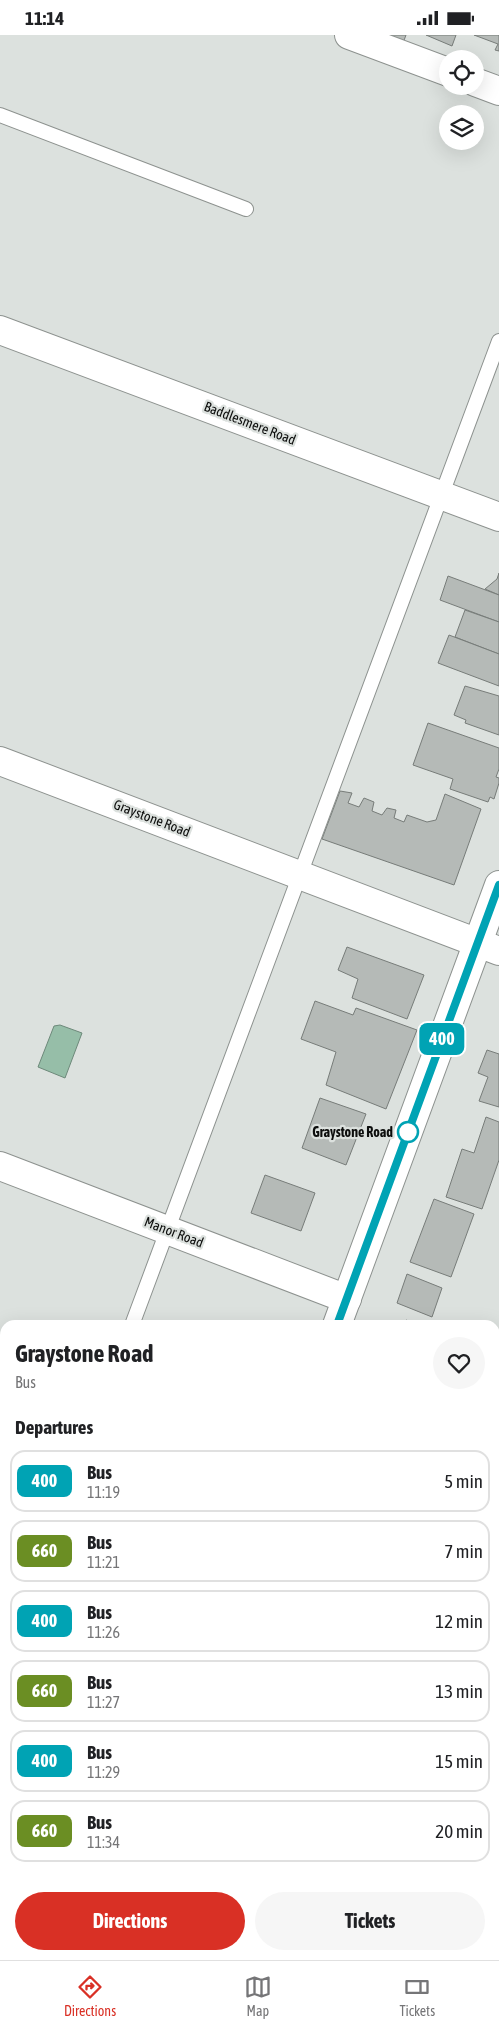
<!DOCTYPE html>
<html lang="en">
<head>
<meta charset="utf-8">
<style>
	body { margin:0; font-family:"Asap Condensed",sans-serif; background:#f6f6f6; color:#202124; height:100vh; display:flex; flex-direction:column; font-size:19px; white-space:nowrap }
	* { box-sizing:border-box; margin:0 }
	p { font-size:16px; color:#757577 }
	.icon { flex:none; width:28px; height:28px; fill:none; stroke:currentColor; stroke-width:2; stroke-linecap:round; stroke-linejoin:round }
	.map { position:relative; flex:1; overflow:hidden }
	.side { position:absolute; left:0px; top:1285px; width:500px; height:640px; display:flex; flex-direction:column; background:#fff; border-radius:15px 15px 0 0; box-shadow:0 5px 20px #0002 }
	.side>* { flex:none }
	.badge { padding:0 10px; border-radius:8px; font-size:18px; line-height:32px }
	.controls { position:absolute; left:439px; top:15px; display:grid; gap:10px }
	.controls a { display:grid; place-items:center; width:45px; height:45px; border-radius:50%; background:#fff; box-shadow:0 5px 20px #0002; font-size:25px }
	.map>.badge { position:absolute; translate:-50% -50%; box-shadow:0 0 0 2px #fff }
	h2 { padding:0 15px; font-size:19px; line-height:45px }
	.round { display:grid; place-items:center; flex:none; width:52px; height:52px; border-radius:26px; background:#f6f6f6 }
	.overview { display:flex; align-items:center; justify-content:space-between; height:85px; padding:0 15px }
	h1 { font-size:24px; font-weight:700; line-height:38px }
	.button { display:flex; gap:10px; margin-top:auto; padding:10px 15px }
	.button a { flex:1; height:58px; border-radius:30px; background:#d93025; color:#fff; font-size:20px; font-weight:700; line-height:58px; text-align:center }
	.button a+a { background:#f6f6f6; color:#202124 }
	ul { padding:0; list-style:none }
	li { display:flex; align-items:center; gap:15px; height:62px; margin:0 10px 8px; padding:0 5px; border:2px solid #e0e0e0; border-radius:15px }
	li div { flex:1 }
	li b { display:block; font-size:19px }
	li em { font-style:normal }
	li .badge { min-width:55px; font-weight:700; text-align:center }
	.status { display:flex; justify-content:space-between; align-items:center; height:35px; padding:0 25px; background:#fff; direction:ltr }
	.status svg { height:14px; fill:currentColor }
	.dock { display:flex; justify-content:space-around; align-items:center; height:70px; border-top:1px solid #e0e0e0; background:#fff; font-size:14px; color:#757577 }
	.dock a { display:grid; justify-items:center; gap:2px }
	.dock .selected { color:#d93025 }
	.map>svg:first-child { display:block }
	.water { fill:#96bea8; stroke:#6d897a }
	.building { fill:#b5bab7; stroke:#777c79 }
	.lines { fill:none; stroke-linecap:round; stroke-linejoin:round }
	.service-casing { stroke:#8d928f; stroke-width:16 }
	.minor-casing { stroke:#8d928f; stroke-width:30 }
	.secondary-casing { stroke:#8d928f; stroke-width:30 }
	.service { stroke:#fff; stroke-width:14 }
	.minor { stroke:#fff; stroke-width:28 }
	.secondary { stroke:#fff; stroke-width:28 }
	.line-casing { stroke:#fff; stroke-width:11 }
	.line { stroke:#00a3b4; stroke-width:8 }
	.stop-dot { fill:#fff; stroke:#00a3b4; stroke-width:2.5 }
	.labels { text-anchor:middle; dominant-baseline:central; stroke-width:4.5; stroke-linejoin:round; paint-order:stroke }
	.street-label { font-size:14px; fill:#0d0e0d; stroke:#dce1de }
	.stop-label { font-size:14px; font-weight:bold; fill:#0d0e0d; stroke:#dce1de; text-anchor:end }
</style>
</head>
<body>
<div class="status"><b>11:14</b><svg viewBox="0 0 49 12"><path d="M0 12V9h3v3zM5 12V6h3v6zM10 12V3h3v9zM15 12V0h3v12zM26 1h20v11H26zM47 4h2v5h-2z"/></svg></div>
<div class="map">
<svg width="499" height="1925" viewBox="0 0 499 1925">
	<rect width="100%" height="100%" fill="#dce1de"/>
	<polygon class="water" points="60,990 82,998 65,1043 38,1032 54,991"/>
	<g class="building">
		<polygon points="379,0 406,0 403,8"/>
		<polygon points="426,0 456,0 452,11"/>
		<polygon points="474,0 499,0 499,16 495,15 498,9"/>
		<polygon points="499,538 499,560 485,554 497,544"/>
		<polygon points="448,541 499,560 499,587 440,565"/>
		<polygon points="465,575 499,587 499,619 455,602"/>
		<polygon points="449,600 499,619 499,651 438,628"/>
		<polygon points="465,651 499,661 499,700 465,688 466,685 454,680"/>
		<polygon points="428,688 499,713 499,734 496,742 499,743 499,748 494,764 490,762 488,767 450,754 453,744 413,730"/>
		<polygon points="340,756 352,758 348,768 359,772 364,763 374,767 372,776 382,780 387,773 396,775 394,783 404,787 407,780 427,787 436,785 445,759 481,774 454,850 322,804"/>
		<polygon points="347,912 424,940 407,984 352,963 358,944 338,935"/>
		<polygon points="315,966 353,980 356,973 417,995 386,1074 326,1050 336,1017 301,1004"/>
		<polygon points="487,1015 499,1019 499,1072 479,1066 488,1042 478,1038"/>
		<polygon points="320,1063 366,1079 346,1130 302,1113"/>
		<polygon points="486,1082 499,1087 499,1125 482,1174 446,1162 462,1114 474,1118"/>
		<polygon points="265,1140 315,1158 301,1196 251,1178"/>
		<polygon points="434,1164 474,1179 451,1242 410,1227"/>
		<polygon points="407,1239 442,1253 432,1282 397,1268"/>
		<polygon points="406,1285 419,1290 404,1290"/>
		<polygon points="497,1816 499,1816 499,1863 495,1861 495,1822"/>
		<polygon points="495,1883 499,1884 499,1925 459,1925 460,1920 495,1920"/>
		<polygon points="419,1920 422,1920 435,1925 417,1925"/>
	</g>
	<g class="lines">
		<g class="service-casing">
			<g id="service">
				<polyline points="0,80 246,174"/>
				<polyline points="132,1290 499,306"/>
				<polyline points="0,1639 5,1626"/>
			</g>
		</g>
		<g class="minor-casing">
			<g id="minor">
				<polyline points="349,0 448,37"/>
				<polyline points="475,47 499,56"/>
				<polyline points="0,295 499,482"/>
				<polyline points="0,726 499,916"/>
				<polyline points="0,1131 347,1264"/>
				<polyline points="0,1528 5,1530"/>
			</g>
		</g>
		<g class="secondary-casing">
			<g id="secondary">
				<polyline points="337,1290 499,850"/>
				<polyline points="104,1925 105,1920"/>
			</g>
		</g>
		<use href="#service" class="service"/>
		<use href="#minor" class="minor"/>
		<use href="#secondary" class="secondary"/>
	</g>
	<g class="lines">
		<g class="line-casing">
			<polyline id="line" points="337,1290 499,850"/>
		</g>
		<use href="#line" class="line"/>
	</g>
	<circle class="stop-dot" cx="408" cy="1097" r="10"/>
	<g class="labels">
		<g class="street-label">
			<text transform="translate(250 388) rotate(21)">Baddlesmere Road</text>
			<text transform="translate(152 783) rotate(21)">Graystone Road</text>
			<text transform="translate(174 1197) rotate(21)">Manor Road</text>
		</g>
		<g class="stop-label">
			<text x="393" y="1097">Graystone Road</text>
		</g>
	</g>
</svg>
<div class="controls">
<a><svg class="icon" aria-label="locate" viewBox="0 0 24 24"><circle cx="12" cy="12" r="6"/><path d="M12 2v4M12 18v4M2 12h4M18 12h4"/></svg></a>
<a><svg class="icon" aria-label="layers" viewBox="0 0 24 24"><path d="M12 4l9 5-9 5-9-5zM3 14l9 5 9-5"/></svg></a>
</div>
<b class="badge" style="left:442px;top:1004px;background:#00a3b4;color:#fff">400</b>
<section class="side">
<div class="overview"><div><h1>Graystone Road</h1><p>Bus</p></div><a class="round"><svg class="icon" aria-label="heart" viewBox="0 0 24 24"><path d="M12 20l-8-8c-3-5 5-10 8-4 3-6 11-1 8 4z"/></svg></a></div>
<h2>Departures</h2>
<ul>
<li><span class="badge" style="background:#00a3b4;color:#fff">400</span><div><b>Bus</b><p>11:19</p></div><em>5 min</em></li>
<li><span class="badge" style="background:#6b8e23;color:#fff">660</span><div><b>Bus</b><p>11:21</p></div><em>7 min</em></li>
<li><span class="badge" style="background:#00a3b4;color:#fff">400</span><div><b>Bus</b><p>11:26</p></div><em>12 min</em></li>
<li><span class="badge" style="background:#6b8e23;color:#fff">660</span><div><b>Bus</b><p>11:27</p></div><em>13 min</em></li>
<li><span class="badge" style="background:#00a3b4;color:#fff">400</span><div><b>Bus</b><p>11:29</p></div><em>15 min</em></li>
<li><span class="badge" style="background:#6b8e23;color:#fff">660</span><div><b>Bus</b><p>11:34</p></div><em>20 min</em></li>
</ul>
<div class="button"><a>Directions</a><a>Tickets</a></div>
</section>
</div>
<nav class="dock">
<a class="selected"><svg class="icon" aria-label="directions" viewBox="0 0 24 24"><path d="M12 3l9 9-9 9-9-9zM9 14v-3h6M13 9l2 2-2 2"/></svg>Directions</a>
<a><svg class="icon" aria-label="map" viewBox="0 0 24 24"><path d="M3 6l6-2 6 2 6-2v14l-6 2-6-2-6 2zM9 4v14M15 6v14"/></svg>Map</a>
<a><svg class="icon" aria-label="tickets" viewBox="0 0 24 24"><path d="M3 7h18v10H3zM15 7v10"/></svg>Tickets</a>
</nav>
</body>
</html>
